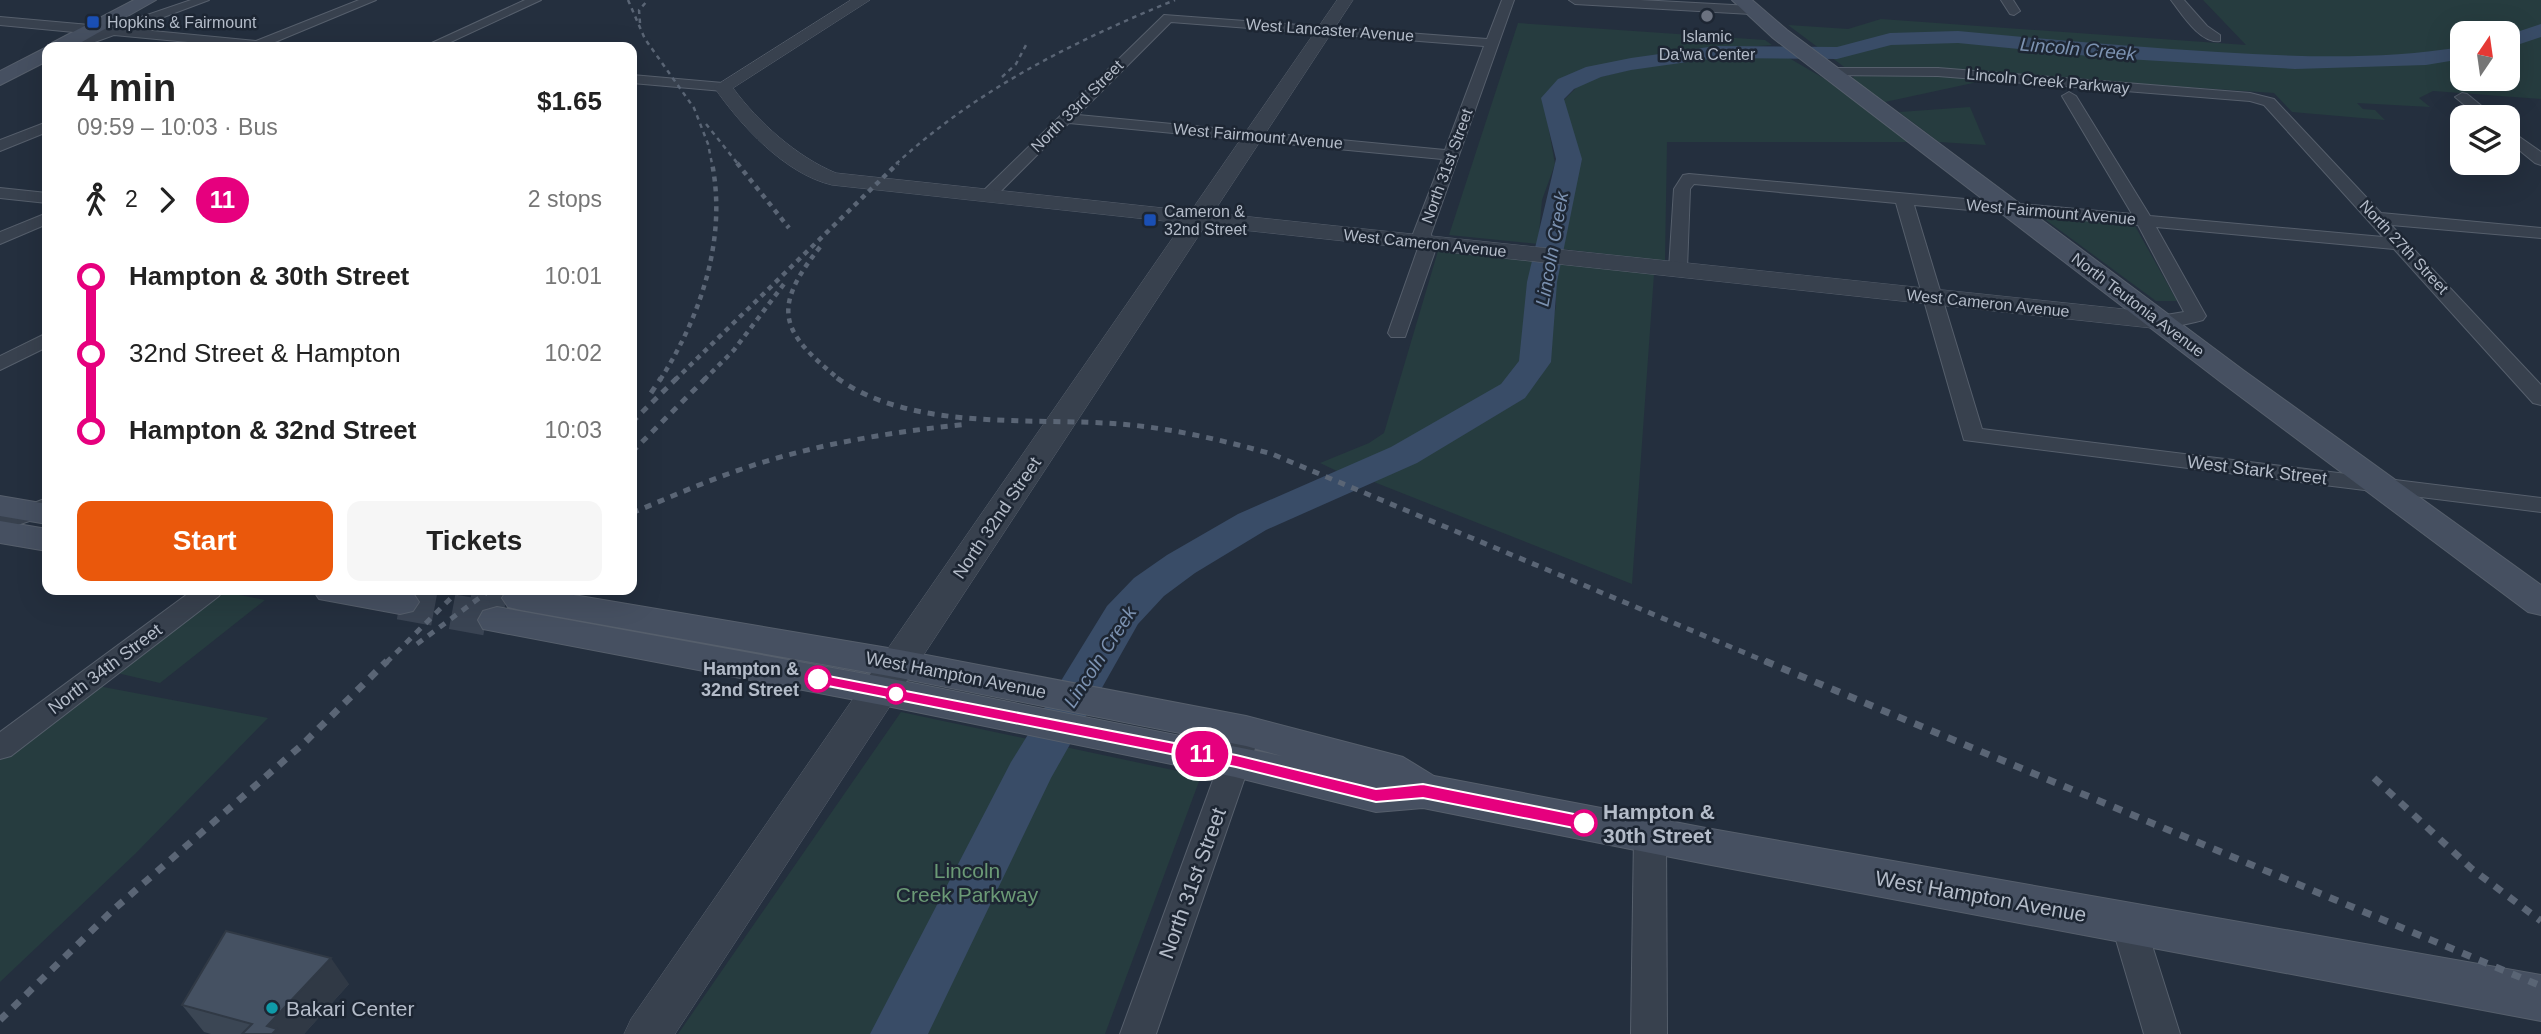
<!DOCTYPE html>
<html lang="en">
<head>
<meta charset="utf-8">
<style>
	body { margin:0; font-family:Helvetica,sans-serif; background:#f6f6f6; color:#222; height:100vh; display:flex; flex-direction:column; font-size:26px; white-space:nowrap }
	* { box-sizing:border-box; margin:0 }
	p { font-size:23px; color:#767676 }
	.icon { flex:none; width:38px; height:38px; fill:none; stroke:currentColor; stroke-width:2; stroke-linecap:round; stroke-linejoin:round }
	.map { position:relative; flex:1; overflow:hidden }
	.sheet { position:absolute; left:42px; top:42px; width:595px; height:553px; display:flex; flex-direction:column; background:#fff; border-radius:14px; box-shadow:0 7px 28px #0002 }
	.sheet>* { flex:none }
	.badge { padding:0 14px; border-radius:23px; font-size:24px; line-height:46px }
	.needle { width:46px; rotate:13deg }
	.buttons { position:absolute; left:2450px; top:21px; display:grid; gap:14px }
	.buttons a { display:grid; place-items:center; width:70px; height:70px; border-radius:14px; background:#fff; box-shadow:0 7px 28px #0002; font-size:35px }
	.map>.badge { position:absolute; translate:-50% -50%; box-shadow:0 0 0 4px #fff }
	.legs { display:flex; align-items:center; gap:10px; height:77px; padding:0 35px; font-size:23px }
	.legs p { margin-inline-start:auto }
	.summary { display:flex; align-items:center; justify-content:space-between; height:119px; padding:0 35px }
	h1 { font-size:38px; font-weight:600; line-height:52px }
	.primary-button { display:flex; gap:14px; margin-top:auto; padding:14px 35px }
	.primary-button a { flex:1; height:80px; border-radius:14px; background:#ea580c; color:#fff; font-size:28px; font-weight:600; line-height:80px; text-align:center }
	.primary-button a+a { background:#f6f6f6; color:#222 }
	ul { padding:0 35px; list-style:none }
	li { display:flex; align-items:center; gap:24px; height:77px; font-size:26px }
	li i { display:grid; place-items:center; width:10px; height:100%; margin:0 9px; background:currentColor }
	li i::after { content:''; width:18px; height:18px; margin:-9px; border:5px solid; border-radius:50%; background:#fff }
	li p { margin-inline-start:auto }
	li:first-child i { background:linear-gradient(#0000 50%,currentColor 0) }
	li:last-child i { background:linear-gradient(currentColor 50%,#0000 0) }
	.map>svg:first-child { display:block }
	.green { fill:#263c3f; fill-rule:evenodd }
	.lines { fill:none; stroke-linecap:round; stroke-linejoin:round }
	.river { fill:#394c67; fill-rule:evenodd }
	.secondary-tunnel { stroke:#3a4453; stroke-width:35; stroke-dasharray:35 18; stroke-linecap:butt }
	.minor-casing { stroke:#565f6c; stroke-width:2 }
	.tertiary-casing { stroke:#565f6c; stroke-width:1 }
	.secondary-casing { stroke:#565f6c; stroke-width:2 }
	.minor { fill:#38414e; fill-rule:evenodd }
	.tertiary { fill:#38414e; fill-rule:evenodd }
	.secondary { fill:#465061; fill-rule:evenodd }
	.rail-far3 { stroke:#5a6575; stroke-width:2.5; stroke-dasharray:4.5 4.5; stroke-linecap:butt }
	.rail-far2 { stroke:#5a6575; stroke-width:4.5; stroke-dasharray:5 5; stroke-linecap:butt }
	.rail-far1 { stroke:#5a6575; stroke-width:5; stroke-dasharray:7 7; stroke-linecap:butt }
	.rail { stroke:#5a6575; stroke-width:7; stroke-dasharray:9 9; stroke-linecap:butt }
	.wall { fill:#3b4654 }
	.shaded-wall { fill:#303945 }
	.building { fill:#455162; stroke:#303945; stroke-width:2 }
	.line-1 { fill:#e6007e; stroke:#fff; stroke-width:2 }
	.worship-dot { fill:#6b7280; stroke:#1d2633; stroke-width:2.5 }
	.transit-dot { fill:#1a4fb4; stroke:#1d2633; stroke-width:2.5 }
	.stop-1-dot { fill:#fff; stroke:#e6007e; stroke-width:3.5 }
	.culture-dot { fill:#0f9aa8; stroke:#1d2633; stroke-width:2.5 }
	.labels { text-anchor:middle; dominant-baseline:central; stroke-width:5; stroke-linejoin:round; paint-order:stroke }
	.far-poi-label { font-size:16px; fill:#b4bcc9; stroke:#1d2633; text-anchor:start }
	.far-street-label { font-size:16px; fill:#b4bcc9; stroke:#1d2633 }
	.street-label { font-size:18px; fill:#b4bcc9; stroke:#1d2633 }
	.stop-label { font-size:18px; font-weight:bold; fill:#b4bcc9; stroke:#1d2633; text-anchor:end }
	.water-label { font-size:19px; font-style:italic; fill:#7c92b1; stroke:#1d2633 }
	.near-stop-label { font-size:21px; font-weight:bold; fill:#b4bcc9; stroke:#1d2633; text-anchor:start }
	.near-park-label { font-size:21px; fill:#6b9a76; stroke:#1d2633 }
	.near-street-label { font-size:21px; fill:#b4bcc9; stroke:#1d2633 }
	.near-poi-label { font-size:21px; fill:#b4bcc9; stroke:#1d2633; text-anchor:start }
</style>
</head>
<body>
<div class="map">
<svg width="2541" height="1034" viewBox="0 0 2541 1034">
	<rect width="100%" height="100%" fill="#242f3e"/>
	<g class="green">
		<path d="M 2203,0 L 2541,0 L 2541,99 L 2433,91 L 2419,98 L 2430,107 L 2357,103 L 2363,109 L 2375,110 L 2385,120 L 2292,112 L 2274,93 L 2010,75 L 1885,102 L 1852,79 L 1855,75 L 1788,25 L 1848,29 L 1881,19 L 2246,45 ZM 2462,33 L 2508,33 L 2508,79 L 2462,79 Z"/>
		<polygon points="1518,23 1765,40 1772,45 1707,50 1593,67 1566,76 1543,97 1555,164 1542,200 1538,244 1449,235"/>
		<polygon points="1709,56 1789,58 1825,79 1909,142 1667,142 1665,261 1562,249 1578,156 1563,101 1583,81 1654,64"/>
		<polygon points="1970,107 1986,145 1939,142 1899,112"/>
		<polygon points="2047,216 2130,224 2135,226 2177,301 2156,301 2046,220"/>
		<polygon points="1438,251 1534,261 1523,357 1495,395 1461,415 1339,472 1320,463 1369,443 1384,433"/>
		<polygon points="1555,264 1654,274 1632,584 1374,482 1515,401 1540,378 1556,306"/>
		<polygon points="224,592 265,600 160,683 117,673"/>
		<polygon points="98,686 268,718 135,854 0,982 0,760"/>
		<polygon points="901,712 1201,776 1105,1034 678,1034"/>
	</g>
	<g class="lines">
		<g class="river">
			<polygon points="2541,24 2541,37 2508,48 2508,35"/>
			<path d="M 1958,31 C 2045,39 2131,47 2218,52 C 2299,57 2382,60 2462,47 L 2462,59 L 2426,65 L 2295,69 L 2109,58 L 1958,43 L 1891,45 L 1837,59 L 1716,58 L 1631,70 L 1601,77 L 1574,89 L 1564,99 L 1582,159 L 1557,282 L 1551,362 L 1525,398 L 1417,463 L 1266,530 L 1195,573 L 1164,596 L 1138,624 L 1051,778 L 928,1034 L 870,1034 L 1011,762 L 1107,606 L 1134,578 L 1167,555 L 1238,514 L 1391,447 L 1501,384 L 1519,361 L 1527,282 L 1556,159 L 1541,98 L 1558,79 L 1586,67 L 1631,58 L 1716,46 L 1837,47 L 1890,33 Z"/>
		</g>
		<g class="secondary-tunnel">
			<polyline points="472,590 521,598"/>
			<polyline points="400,602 497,620"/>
		</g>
		<g class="minor-casing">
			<g id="minor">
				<polygon points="191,0 209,0 132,29 256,41 359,0 376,0 275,42 287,44 289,47 241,47 114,35 81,47 62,47 64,44 95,34 0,25 0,17 112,27"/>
				<polygon points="525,0 541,0 440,47 423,47"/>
				<path d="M 1502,0 L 1514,0 L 1431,234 L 1435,251 L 1405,337 L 1391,337 L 1388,333 L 1417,251 L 1413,234 L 1442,159 L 1069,123 L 992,200 L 980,200 L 978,196 L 1164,15 L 1487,39 ZM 1171,22 L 1484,46 L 1445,150 L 1078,115 Z"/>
				<polygon points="1569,0 1640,0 1751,6 1757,10 1751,14 1575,4"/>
				<polygon points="2001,0 2013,0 2020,11 2014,15 2010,14"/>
				<path d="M 2171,0 L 2184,0 L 2207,26 L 2220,35 L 2220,41 C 2200,44 2182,14 2171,0 Z"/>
				<path d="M 1832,68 L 1938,68 L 2250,93 L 2274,99 L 2381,213 L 2541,228 L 2541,238 L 2391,225 L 2541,385 L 2541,405 L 2533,403 L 2394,249 L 2156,227 L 2206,316 L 2203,320 C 2188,324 2169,329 2154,325 L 2151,321 L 2154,317 L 2184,312 L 2138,225 L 1914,205 L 1982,429 L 2541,498 L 2541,512 L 1964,440 L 1896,203 L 1694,184 L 1690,189 L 1687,269 L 1678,275 L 1671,273 L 1669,269 L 1674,189 L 1683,175 L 1689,174 L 2132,214 L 2062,96 L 2069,92 L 2076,96 L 2150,216 L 2383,237 L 2264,105 L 2250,101 L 1938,76 L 1827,75 L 1825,72 Z"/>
				<polygon points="632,75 723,83 730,87 723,91 632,83"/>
				<polygon points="2462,93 2467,94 2495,117 2479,117 2455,97"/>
				<polygon points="47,122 47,132 0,151 0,140"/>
				<polygon points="2508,129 2541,152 2541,165 2535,163 2508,141"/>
				<polygon points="0,188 47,193 47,203 0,198"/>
				<polygon points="47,213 47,224 0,244 0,232"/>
				<polygon points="47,333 47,347 0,370 0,356"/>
				<polygon points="47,498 47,515 0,531 0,516"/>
				<polygon points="193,590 223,590 219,596 11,756 0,759 0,732"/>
				<polygon points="1246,720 1256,723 1261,731 1156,1034 1120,1034 1231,731 1236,723"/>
				<polygon points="1650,823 1661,827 1666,836 1667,1034 1631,1034 1634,836 1639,827"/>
				<polygon points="2128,909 2140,913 2145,923 2180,1034 2144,1034 2111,923 2116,913"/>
			</g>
		</g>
		<g class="tertiary-casing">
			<path id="tertiary" d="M 851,0 L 870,0 L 733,88 C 758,122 797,157 836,173 L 1191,211 L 1337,0 L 1353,0 L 1213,213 L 2161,313 L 2170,316 L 2174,321 L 2170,326 L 2161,329 L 1205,226 L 675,1034 L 624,1034 L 631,1019 L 1183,223 L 832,185 C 785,174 741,126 714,87 Z"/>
		</g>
		<g class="secondary-casing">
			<g id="secondary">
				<polygon points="134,0 156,0 73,47 49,47 52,43"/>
				<polygon points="1732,0 1752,0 1787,30 2243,370 2541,585 2541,615 2528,612 2221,382 1773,38"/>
				<polygon points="47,47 47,61 0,85 0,71"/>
				<polygon points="0,496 47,504 47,524 0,516"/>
				<polygon points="0,521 47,529 47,551 0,543"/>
				<polygon points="313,590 400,590 413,593 419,602 413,611 400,614 319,599"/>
				<polygon points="507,590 544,590 900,650 1246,716 1403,757 1434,776 1706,828 2541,975 2541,1021 1706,864 1423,808 1376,812 1235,777 882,705 483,629 478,620 483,611 497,607 882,677 1282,756 1246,746 900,678 521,610 508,607 502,598"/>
			</g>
		</g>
		<use href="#minor" class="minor"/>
		<use href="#tertiary" class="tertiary"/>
		<use href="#secondary" class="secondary"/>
		<g class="rail-far3">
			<polyline points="628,0 645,39 694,108 708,144 712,164"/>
			<polyline points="640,23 639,10 648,0"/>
			<polyline points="1002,77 1016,64 1026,45"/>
			<polyline points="706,124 738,164"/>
			<path d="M 896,164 C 976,90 1074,41 1175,0"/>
		</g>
		<g class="rail-far2">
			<polyline points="737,163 789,228"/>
			<path d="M 820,247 C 770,310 781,332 840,380"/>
			<path d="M 660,380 C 701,316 727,239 712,163"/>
			<polyline points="675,380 898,163"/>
			<polyline points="704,380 734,350 784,284"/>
		</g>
		<g class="rail-far1">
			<path d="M 837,378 C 912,432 1032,417 1120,424 C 1171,428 1222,440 1272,454 L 1769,663"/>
			<polyline points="651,393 661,378"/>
			<polyline points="632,422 677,378"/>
			<polyline points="632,452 706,378"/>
			<path d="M 632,513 C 668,498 704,482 742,469 C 815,444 891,432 968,424"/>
			<polyline points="417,644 490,590"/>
			<polyline points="386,663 459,590"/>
		</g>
		<g class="rail">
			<polyline points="1765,661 2541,986"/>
			<polyline points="2374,778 2472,869 2541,921"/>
			<polyline points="0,1020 113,910 303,744 387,661"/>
		</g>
	</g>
	<polygon class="wall" points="349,984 304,1034 211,1034 204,1032 182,1005"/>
	<polygon class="shaded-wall" points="331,958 349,984 304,1034 272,1034 267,1026"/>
	<polygon class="building" points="226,931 331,958 267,1026 277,1029 272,1034 242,1034 252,1024 182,1005"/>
	<polygon class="line-1" points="818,674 1236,755 1376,789 1423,784 1584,816 1591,818 1593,823 1591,828 1584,830 1423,798 1376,802 1236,767 813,683 811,679"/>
	<circle class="worship-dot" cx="1707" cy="16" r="7"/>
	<g class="transit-dot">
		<rect x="86" y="15" width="14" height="14" rx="3.5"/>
		<rect x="1143" y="213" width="14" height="14" rx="3.5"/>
	</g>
	<g class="stop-1-dot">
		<circle cx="818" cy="679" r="12"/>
		<circle cx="896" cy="694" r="9"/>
		<circle cx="1584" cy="823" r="12"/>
	</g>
	<circle class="culture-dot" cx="272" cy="1008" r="7"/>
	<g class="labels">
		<g class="far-poi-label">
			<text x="107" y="22">Hopkins &amp; Fairmount</text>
			<text x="1707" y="36" text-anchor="middle">Islamic<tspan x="1707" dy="18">Da'wa Center</tspan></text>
			<text x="1164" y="211">Cameron &amp;<tspan x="1164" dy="18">32nd Street</tspan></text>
		</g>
		<g class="far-street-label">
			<text transform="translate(1330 30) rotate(4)">West Lancaster Avenue</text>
			<text transform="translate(2048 81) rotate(5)">Lincoln Creek Parkway</text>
			<text transform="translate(1077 106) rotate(-45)">North 33rd Street</text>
			<text transform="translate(1258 136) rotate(5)">West Fairmount Avenue</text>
			<text transform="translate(1447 166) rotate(-70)">North 31st Street</text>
			<text transform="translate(2051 212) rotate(5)">West Fairmount Avenue</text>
			<text transform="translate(1425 243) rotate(6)">West Cameron Avenue</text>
			<text transform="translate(2404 247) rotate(47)">North 27th Street</text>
			<text transform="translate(1988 303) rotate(6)">West Cameron Avenue</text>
			<text transform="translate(2138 305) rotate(37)">North Teutonia Avenue</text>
		</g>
		<g class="street-label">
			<text transform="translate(2257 470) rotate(7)">West Stark Street</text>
			<text transform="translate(997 518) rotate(-56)">North 32nd Street</text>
			<text transform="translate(105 669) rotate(-37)">North 34th Street</text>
			<text transform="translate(956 675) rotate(11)">West Hampton Avenue</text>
		</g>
		<g class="stop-label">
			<text x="799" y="669">Hampton &amp;<tspan x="799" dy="21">32nd Street</tspan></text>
		</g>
		<g class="water-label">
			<text transform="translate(2078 49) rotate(5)">Lincoln Creek</text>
			<text transform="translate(1552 249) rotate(-80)">Lincoln Creek</text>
			<text transform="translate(1100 657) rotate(-57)">Lincoln Creek</text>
		</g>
		<g class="near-stop-label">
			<text x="1603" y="811">Hampton &amp;<tspan x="1603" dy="24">30th Street</tspan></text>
		</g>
		<g class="near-park-label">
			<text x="967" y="870">Lincoln<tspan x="967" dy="24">Creek Parkway</tspan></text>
		</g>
		<g class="near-street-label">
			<text transform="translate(1192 883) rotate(-70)">North 31st Street</text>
			<text transform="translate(1981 896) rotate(10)">West Hampton Avenue</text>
		</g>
		<g class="near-poi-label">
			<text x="286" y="1008">Bakari Center</text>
		</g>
	</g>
</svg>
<div class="buttons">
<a><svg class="needle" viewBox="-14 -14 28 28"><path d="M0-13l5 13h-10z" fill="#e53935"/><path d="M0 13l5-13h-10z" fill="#767676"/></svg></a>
<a><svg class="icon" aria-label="layers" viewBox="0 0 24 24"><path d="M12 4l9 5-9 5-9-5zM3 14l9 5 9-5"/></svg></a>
</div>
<b class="badge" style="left:1202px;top:754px;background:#e6007e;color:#fff">11</b>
<section class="sheet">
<div class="summary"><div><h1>4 min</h1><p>09:59 – 10:03 · Bus</p></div><b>$1.65</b></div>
<div class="legs"><svg class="icon" aria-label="walk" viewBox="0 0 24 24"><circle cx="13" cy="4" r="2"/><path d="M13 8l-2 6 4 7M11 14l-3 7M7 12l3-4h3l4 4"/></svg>2<svg class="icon" aria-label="forward" viewBox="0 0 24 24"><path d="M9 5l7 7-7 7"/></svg><b class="badge" style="background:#e6007e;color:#fff">11</b><p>2 stops</p></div>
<ul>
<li><i style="color:#e6007e"></i><b>Hampton &amp; 30th Street</b><p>10:01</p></li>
<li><i style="color:#e6007e"></i><span>32nd Street &amp; Hampton</span><p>10:02</p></li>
<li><i style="color:#e6007e"></i><b>Hampton &amp; 32nd Street</b><p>10:03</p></li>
</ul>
<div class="primary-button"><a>Start</a><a>Tickets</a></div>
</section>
</div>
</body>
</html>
